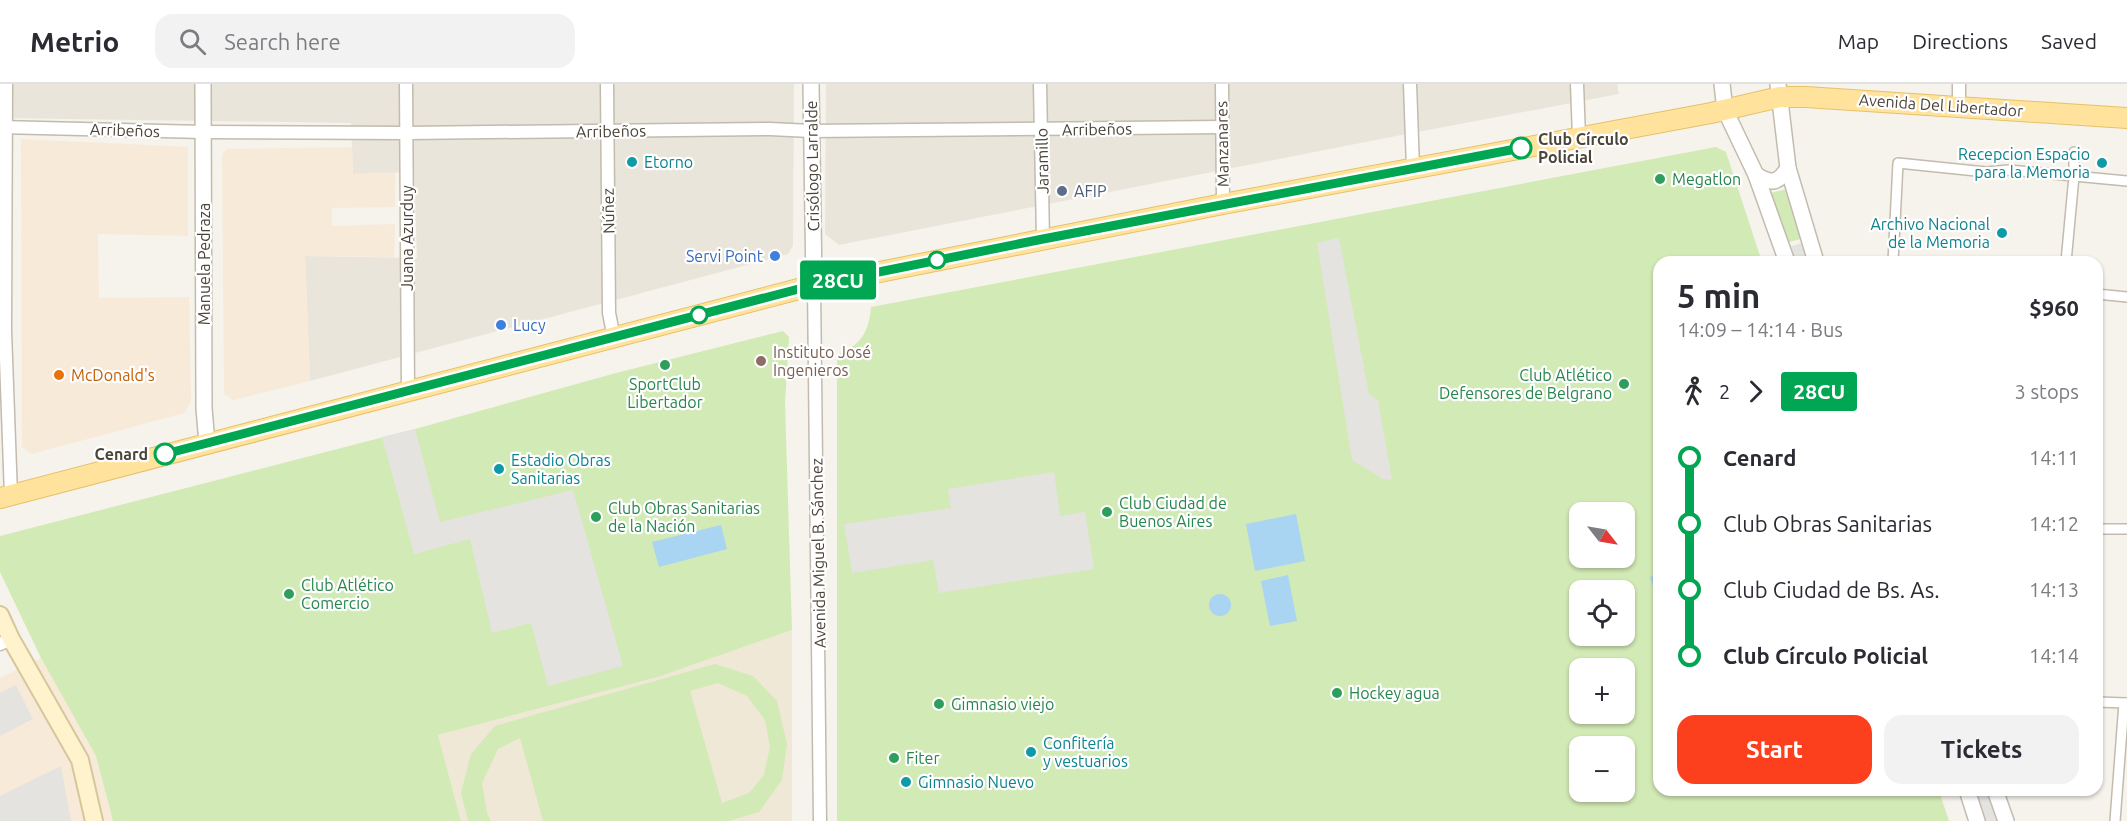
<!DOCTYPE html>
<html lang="en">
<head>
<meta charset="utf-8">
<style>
	body { margin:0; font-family:Ubuntu,sans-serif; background:#f2f2f3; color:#2b2b33; height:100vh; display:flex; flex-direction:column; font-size:22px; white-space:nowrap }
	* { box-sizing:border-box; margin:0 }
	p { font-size:20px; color:#7c7c81 }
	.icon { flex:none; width:33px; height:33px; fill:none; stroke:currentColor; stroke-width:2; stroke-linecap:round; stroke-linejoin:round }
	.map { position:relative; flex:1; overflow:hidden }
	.panel { position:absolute; left:1653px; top:172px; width:450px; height:540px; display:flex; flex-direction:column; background:#fff; border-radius:18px; box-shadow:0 2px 4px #0004 }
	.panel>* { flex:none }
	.badge { padding:0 12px; border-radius:4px; font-size:21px; line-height:39px }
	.needle { width:39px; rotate:121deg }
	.buttons { position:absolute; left:1569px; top:418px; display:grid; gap:12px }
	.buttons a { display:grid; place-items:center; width:66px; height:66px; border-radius:12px; background:#fff; box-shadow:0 2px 4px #0004; font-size:30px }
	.map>.badge { position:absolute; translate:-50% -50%; box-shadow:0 0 0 3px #fff }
	.legs { display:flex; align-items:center; gap:9px; height:66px; padding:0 24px; font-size:20px }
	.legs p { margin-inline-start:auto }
	.headline { display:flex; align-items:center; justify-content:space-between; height:102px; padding:0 24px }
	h1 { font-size:33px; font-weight:700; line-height:45px }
	.primary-button { display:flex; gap:12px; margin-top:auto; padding:12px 24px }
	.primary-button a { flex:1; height:69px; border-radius:18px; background:#fc3f1d; color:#fff; font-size:24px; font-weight:700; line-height:69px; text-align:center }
	.primary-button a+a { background:#f2f2f3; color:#2b2b33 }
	ul { padding:0 24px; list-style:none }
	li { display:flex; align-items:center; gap:21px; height:66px; font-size:22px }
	li i { display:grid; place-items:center; width:9px; height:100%; margin:0 8px; background:currentColor }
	li i::after { content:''; width:15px; height:15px; margin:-8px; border:4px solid; border-radius:50%; background:#fff }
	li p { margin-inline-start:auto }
	li:first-child i { background:linear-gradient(#0000 50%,currentColor 0) }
	li:last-child i { background:linear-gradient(currentColor 50%,#0000 0) }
	header { display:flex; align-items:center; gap:36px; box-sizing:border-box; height:84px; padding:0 30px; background:#fff; border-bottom:2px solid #e1e1e2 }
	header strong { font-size:28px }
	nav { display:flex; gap:33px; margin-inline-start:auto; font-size:21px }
	.search { width:420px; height:54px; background:#f2f2f3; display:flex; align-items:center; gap:15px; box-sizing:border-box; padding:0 21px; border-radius:18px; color:#7c7c81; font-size:22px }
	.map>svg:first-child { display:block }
	.residential { fill:#eae5da }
	.commercial { fill:#f7ead8 }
	.education { fill:#efe8d6 }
	.green { fill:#d2eab5; fill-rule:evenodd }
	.parking { fill:#e5e3e0 }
	.water { fill:#a9d4f2 }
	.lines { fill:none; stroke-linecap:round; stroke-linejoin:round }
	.pedestrian-casing { stroke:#c2bbae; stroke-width:12 }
	.minor-casing { stroke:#c2bbae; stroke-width:15 }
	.tertiary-casing { stroke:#c2bbae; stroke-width:18 }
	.secondary-casing { stroke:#d6c79b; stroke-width:20 }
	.primary-casing { stroke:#e6c16a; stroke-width:22 }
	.pedestrian { stroke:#fff; stroke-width:9 }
	.minor { stroke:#fff; stroke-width:12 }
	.tertiary { stroke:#fff; stroke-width:15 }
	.secondary { stroke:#fff3cd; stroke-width:16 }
	.primary { stroke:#ffe39c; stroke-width:20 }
	.line-1-casing { stroke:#fff; stroke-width:14 }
	.line-1 { stroke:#00a651; stroke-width:9 }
	.stop-1-dot { fill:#fff; stroke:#00a651; stroke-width:3 }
	.culture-dot { fill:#0f9aa8; stroke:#fff; stroke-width:2 }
	.leisure-dot { fill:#2e9e5b; stroke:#fff; stroke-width:2 }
	.service-dot { fill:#5c6f8a; stroke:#fff; stroke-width:2 }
	.shop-dot { fill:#3f7fe0; stroke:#fff; stroke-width:2 }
	.education-dot { fill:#8d6e63; stroke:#fff; stroke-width:2 }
	.food-dot { fill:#e8710a; stroke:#fff; stroke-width:2 }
	.labels { text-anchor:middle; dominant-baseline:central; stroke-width:4.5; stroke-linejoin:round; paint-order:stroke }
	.street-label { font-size:16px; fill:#4b4439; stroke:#fff }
	.stop-label { font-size:16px; font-weight:bold; fill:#4b4439; stroke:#fff; text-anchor:start }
	.culture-label { font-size:16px; fill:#0d838f; stroke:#fff; text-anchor:start }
	.leisure-label { font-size:16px; fill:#27864d; stroke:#fff; text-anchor:start }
	.service-label { font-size:16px; fill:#4e5e75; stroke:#fff; text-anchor:start }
	.shop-label { font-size:16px; fill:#366cbe; stroke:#fff; text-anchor:end }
	.education-label { font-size:16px; fill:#785e54; stroke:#fff; text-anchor:start }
	.food-label { font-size:16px; fill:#c56008; stroke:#fff; text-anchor:start }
</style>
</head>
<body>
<header>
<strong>Metrio</strong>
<div class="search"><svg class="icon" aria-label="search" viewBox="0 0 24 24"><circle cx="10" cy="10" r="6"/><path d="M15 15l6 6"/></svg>Search here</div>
<nav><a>Map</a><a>Directions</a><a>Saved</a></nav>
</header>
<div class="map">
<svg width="2127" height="737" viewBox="0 0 2127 737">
	<rect width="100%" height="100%" fill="#f6f3ec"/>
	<g class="residential">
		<polygon points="0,0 794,0 793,162 788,170 310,297 305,172 417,174 414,88 353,90 351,39 0,34"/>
		<polygon points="826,0 1617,0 1619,10 1391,53 839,161 825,150"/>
	</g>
	<g class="commercial">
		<polygon points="21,55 188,63 188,152 98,150 99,214 189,213 191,317 184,329 32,370 22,363"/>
		<polygon points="352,63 353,90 395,89 395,123 332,124 332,142 395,140 394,173 305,172 310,297 233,316 224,310 222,70 228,65"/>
		<polygon points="41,574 96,672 113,737 0,737 0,594"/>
	</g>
	<polygon class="education" points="792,546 792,737 461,737 438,651 658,593"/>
	<g class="green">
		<path d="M 1716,63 L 1726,68 L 1762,178 L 1659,178 L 1659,706 L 1939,707 L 1949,737 L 837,737 L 837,271 C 861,261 869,248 871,223 ZM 1580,429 L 1624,429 L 1624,474 L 1580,474 ZM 1580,507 L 1624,507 L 1624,552 L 1580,552 ZM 1580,585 L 1624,585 L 1624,630 L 1580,630 ZM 1580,663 L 1624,663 L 1624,708 L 1580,708 Z"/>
		<polygon points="1787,105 1801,155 1785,159 1771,109"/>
		<polygon points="783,247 789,253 785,319 792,546 658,593 438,651 461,737 113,737 96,672 41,574 0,488 0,452 415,345 616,289"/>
		<path d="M 715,580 L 753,592 L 777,617 L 787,660 L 782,696 L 759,728 L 728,737 L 543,737 L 520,654 L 498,665 L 482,699 L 487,729 L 491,737 L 468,737 L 461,709 L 471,670 L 495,642 ZM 718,599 L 747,612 L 765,636 L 770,663 L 764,691 L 749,709 L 722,719 L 690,607 Z"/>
	</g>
	<g class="parking">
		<polygon points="1339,154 1369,310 1378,316 1392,396 1383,395 1352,376 1317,159"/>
		<polygon points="1809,157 1816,178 1787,178 1782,165"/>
		<polygon points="415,345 440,438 573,406 623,582 548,602 531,539 492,549 470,455 414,470 382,353"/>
		<polygon points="1054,388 1060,432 1085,428 1094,485 939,509 933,476 852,489 844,440 951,424 948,405"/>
		<polygon points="16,601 33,635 0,652 0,609"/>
		<polygon points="61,682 71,737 0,737 0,712"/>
		<polygon points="1967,707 1995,707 2006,737 1977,737"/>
	</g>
	<g class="water">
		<polygon points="1296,430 1305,477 1255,487 1246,440"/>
		<polygon points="721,441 727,465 659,483 652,458"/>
		<polygon points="1659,490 1659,521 1650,493"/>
		<polygon points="1288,491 1297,537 1270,542 1261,497"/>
		<circle cx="1220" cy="521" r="11"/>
	</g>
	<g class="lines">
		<g class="pedestrian-casing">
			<g id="pedestrian">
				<polyline points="2074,68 2074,92 2127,97"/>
				<polyline points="1893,178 1898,79 1986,88 2009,86 2074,92 2066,178"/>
				<polyline points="2097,210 2127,213"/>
				<polyline points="2097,445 2127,445"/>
				<polyline points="2097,618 2127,619"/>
				<polyline points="2115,737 2124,619"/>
			</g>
		</g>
		<g class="minor-casing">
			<g id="minor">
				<polyline points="6,0 5,247 11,412"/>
				<polyline points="406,0 408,308"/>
				<polyline points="607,0 609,229 614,254"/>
				<polyline points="1040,0 1043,155"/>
				<polyline points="1222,0 1223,120"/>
				<polyline points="1410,0 1413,84"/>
				<polyline points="1577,0 1579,53"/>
				<polyline points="1959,0 1959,23"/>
				<polyline points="0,43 203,48 407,49 770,45 811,47 1222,43"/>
				<polyline points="814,201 820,737"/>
				<polyline points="0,560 11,555"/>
			</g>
		</g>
		<g class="tertiary-casing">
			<g id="tertiary">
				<polyline points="203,0 204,324 207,360"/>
				<polyline points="811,0 814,201"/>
				<polyline points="1722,0 1725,26 1756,91 1787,178"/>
				<polyline points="1778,0 1788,84 1816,178"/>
				<path d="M 1756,91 C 1771,100 1778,100 1788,84"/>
				<polyline points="1967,706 1977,737"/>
				<polyline points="1995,706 2006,737"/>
			</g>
		</g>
		<g class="secondary-casing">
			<polyline id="secondary" points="0,531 11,555 80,676 94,737"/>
		</g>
		<g class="primary-casing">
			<polyline id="primary" points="0,414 814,201 1223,120 1711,29 1780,13 1806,13 2127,34"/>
		</g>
		<use href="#pedestrian" class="pedestrian"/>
		<use href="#minor" class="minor"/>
		<use href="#tertiary" class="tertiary"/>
		<use href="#secondary" class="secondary"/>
		<use href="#primary" class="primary"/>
	</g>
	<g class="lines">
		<g class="line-1-casing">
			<polyline id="line-1" points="165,370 814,201 1043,155 1521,64"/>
		</g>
		<use href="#line-1" class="line-1"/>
	</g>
	<g class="stop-1-dot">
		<circle cx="1521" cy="64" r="10"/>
		<circle cx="937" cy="176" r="8"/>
		<circle cx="699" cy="231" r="8"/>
		<circle cx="165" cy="370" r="10"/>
	</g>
	<g class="culture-dot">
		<circle cx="632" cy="78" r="6"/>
		<circle cx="2102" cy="79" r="6"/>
		<circle cx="2002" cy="149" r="6"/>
		<circle cx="499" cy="385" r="6"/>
		<circle cx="1031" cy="668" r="6"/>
		<circle cx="906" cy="698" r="6"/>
	</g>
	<g class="leisure-dot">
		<circle cx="1660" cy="95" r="6"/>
		<circle cx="665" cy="281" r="6"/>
		<circle cx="1624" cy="300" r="6"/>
		<circle cx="1107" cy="428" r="6"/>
		<circle cx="596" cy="433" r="6"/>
		<circle cx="289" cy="510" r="6"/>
		<circle cx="1337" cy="609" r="6"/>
		<circle cx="939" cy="620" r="6"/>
		<circle cx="894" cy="674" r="6"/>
	</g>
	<circle class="service-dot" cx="1062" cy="107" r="6"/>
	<g class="shop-dot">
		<circle cx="775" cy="172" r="6"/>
		<circle cx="501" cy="241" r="6"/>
	</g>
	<circle class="education-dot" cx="761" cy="277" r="6"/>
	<circle class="food-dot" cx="59" cy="291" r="6"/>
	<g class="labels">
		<g class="street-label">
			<text transform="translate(1941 21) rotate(4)">Avenida Del Libertador</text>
			<text transform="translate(1097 45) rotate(-1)">Arribeños</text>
			<text transform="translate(125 46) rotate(2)">Arribeños</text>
			<text transform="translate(611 47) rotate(-1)">Arribeños</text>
			<text transform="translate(1222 60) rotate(-91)">Manzanares</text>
			<text transform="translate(1042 77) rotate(-91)">Jaramillo</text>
			<text transform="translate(812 82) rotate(-91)">Crisólogo Larralde</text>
			<text transform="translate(608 127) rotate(-91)">Núñez</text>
			<text transform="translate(407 154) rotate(-90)">Juana Azurduy</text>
			<text transform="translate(204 180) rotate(-90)">Manuela Pedraza</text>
			<text transform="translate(818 469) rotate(-91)">Avenida Miguel B. Sánchez</text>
		</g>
		<g class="stop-label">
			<text x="1538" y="55">Club Círculo<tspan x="1538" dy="18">Policial</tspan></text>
			<text x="148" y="370" text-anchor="end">Cenard</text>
		</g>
		<g class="culture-label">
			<text x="2090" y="70" text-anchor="end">Recepcion Espacio<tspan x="2090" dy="18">para la Memoria</tspan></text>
			<text x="644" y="78">Etorno</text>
			<text x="1990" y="140" text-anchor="end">Archivo Nacional<tspan x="1990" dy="18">de la Memoria</tspan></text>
			<text x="511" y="376">Estadio Obras<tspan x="511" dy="18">Sanitarias</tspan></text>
			<text x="1043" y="659">Confitería<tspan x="1043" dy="18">y vestuarios</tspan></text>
			<text x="918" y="698">Gimnasio Nuevo</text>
		</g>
		<g class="leisure-label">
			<text x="1672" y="95">Megatlon</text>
			<text x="1612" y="291" text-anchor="end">Club Atlético<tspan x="1612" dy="18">Defensores de Belgrano</tspan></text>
			<text x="665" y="300" text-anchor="middle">SportClub<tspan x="665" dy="18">Libertador</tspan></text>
			<text x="1119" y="419">Club Ciudad de<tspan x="1119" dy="18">Buenos Aires</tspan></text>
			<text x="608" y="424">Club Obras Sanitarias<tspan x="608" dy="18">de la Nación</tspan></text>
			<text x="301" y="501">Club Atlético<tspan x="301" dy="18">Comercio</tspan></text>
			<text x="1349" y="609">Hockey agua</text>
			<text x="951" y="620">Gimnasio viejo</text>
			<text x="906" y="674">Fiter</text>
		</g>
		<g class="service-label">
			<text x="1074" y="107">AFIP</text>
		</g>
		<g class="shop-label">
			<text x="763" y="172">Servi Point</text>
			<text x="513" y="241" text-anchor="start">Lucy</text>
		</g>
		<g class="education-label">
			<text x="773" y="268">Instituto José<tspan x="773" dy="18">Ingenieros</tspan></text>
		</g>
		<g class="food-label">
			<text x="71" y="291">McDonald's</text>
		</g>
	</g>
</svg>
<div class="buttons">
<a><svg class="needle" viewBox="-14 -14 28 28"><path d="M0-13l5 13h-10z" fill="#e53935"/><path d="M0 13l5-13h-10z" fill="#7c7c81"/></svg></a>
<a><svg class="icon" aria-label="locate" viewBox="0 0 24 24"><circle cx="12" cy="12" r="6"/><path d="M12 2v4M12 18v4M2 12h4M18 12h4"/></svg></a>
<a>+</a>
<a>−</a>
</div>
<b class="badge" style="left:838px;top:196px;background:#00a651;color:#fff">28CU</b>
<section class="panel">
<div class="headline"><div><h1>5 min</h1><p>14:09 – 14:14 · Bus</p></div><b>$960</b></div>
<div class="legs"><svg class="icon" aria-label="walk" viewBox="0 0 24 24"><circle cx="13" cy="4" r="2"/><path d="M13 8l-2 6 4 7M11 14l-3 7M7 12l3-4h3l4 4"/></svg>2<svg class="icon" aria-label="forward" viewBox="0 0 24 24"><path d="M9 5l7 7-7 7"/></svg><b class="badge" style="background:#00a651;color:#fff">28CU</b><p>3 stops</p></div>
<ul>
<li><i style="color:#00a651"></i><b>Cenard</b><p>14:11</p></li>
<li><i style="color:#00a651"></i><span>Club Obras Sanitarias</span><p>14:12</p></li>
<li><i style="color:#00a651"></i><span>Club Ciudad de Bs. As.</span><p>14:13</p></li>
<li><i style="color:#00a651"></i><b>Club Círculo Policial</b><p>14:14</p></li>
</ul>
<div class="primary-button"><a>Start</a><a>Tickets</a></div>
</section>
</div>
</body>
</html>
